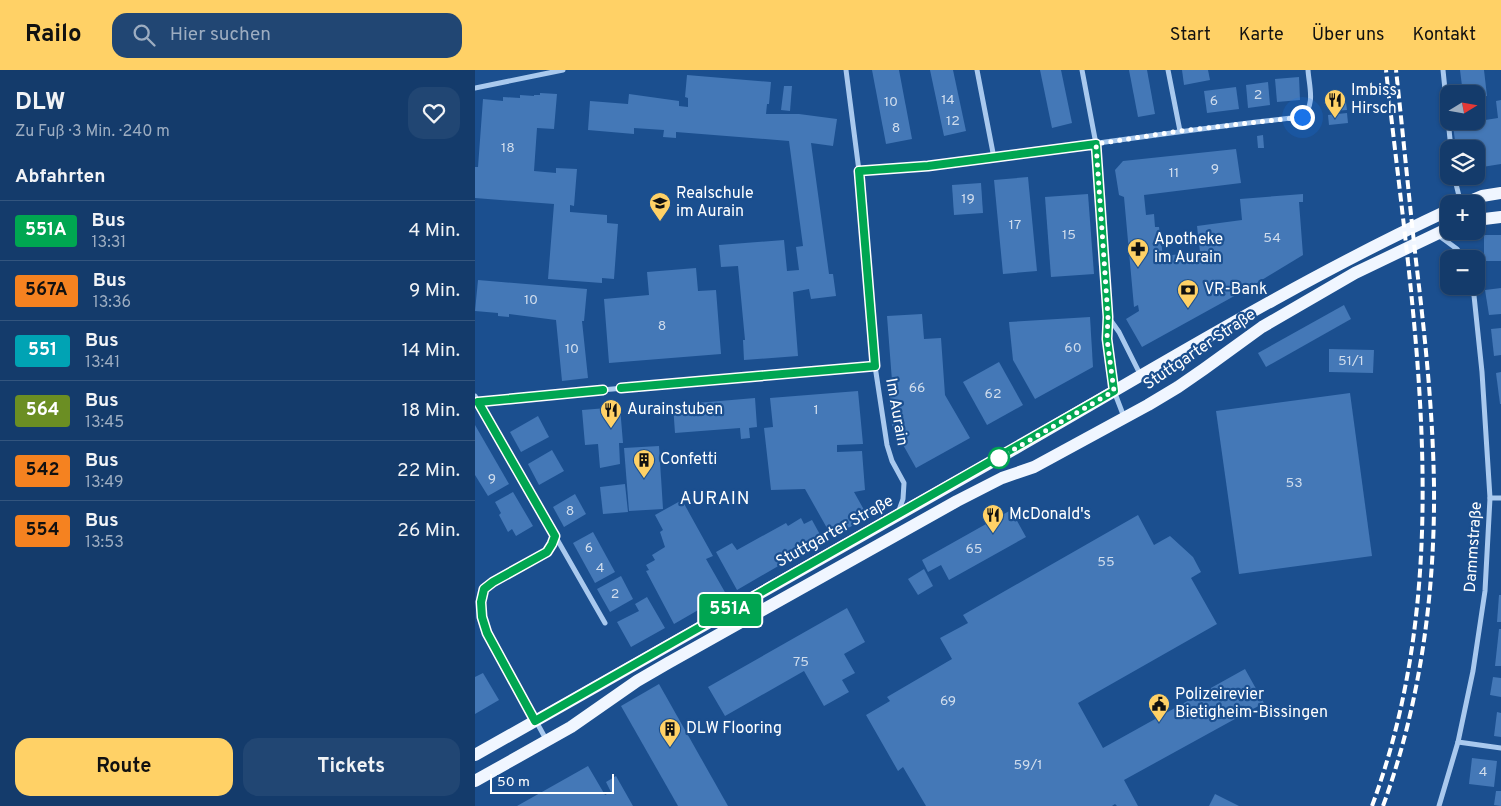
<!DOCTYPE html>
<html lang="de">
<head>
<meta charset="utf-8">
<style>
	body { margin:0; font-family:Overpass,sans-serif; background:#214673; color:#f1f3f6; height:100vh; display:flex; flex-direction:column; font-size:19px; white-space:nowrap }
	* { box-sizing:border-box; margin:0 }
	p { font-size:16px; color:#9dadc1 }
	.icon { flex:none; width:28px; height:28px; fill:none; stroke:currentColor; stroke-width:2; stroke-linecap:round; stroke-linejoin:round }
	.map { position:relative; flex:1; overflow:hidden }
	.side { display:flex; flex-direction:column; background:#143b6b; width:475px }
	.side>* { flex:none }
	.badge { padding:0 10px; border-radius:4px; font-size:18px; line-height:32px }
	.needle { width:32px; rotate:79deg }
	.tools { position:absolute; left:965px; top:15px; display:grid; gap:10px }
	.tools a { display:grid; place-items:center; width:45px; height:45px; border-radius:10px; background:#143b6b; box-shadow:0 1px 4px #0004,0 0 0 1px #33557e; font-size:25px }
	.scale { position:absolute; left:15px; bottom:12px; width:124px; box-sizing:border-box; padding-left:5px; border:2px solid #fff; border-top:0; font-size:14px; line-height:18px; white-space:nowrap; color:#fff; -webkit-text-stroke:4px #1b4f8f; paint-order:stroke }
	.you { position:absolute; width:25px; height:25px; margin:-12px; border:4px solid #fff; border-radius:50%; background:#1a73e8; box-shadow:0 0 0 8px #1a73e833 }
	.map>.badge { position:absolute; translate:-50% -50%; box-shadow:0 0 0 2px #fff }
	h2 { padding:0 15px; font-size:19px; line-height:45px }
	.round { display:grid; place-items:center; flex:none; width:52px; height:52px; border-radius:15px; background:#214673 }
	.overview { display:flex; align-items:center; justify-content:space-between; height:85px; padding:0 15px }
	h1 { font-size:24px; font-weight:700; line-height:38px }
	.action { display:flex; gap:10px; margin-top:auto; padding:10px 15px }
	.action a { flex:1; height:58px; border-radius:15px; background:#ffd166; color:#111; font-size:20px; font-weight:700; line-height:58px; text-align:center }
	.action a+a { background:#214673; color:#f1f3f6 }
	ul { padding:0; list-style:none }
	li { display:flex; align-items:center; gap:15px; height:60px; padding:0 15px; border-top:1px solid #33557e }
	li div { flex:1 }
	li b { display:block; font-size:19px }
	li em { font-style:normal }
	li .badge { min-width:55px; font-weight:700; text-align:center }
	header { display:flex; align-items:center; gap:30px; box-sizing:border-box; height:70px; padding:0 25px; background:#ffd166; color:#111 }
	header strong { font-size:24px }
	nav { display:flex; gap:28px; margin-inline-start:auto; font-size:18px }
	.search { width:350px; height:45px; background:#214673; display:flex; align-items:center; gap:12px; box-sizing:border-box; padding:0 18px; border-radius:15px; color:#9dadc1; font-size:19px }
	main { display:flex; flex:1; min-height:0 }
	.map>svg:first-child { display:block }
	.building { fill:#4478b7 }
	.lines { fill:none; stroke-linecap:round; stroke-linejoin:round }
	.minor { stroke:#a9c9ee; stroke-width:5 }
	.primary { stroke:#f0f6ff; stroke-width:12 }
	.rail { stroke:#fff; stroke-width:4; stroke-dasharray:9 4; stroke-linecap:butt }
	.line-casing { stroke:#fff; stroke-width:11 }
	.line { stroke:#00a651; stroke-width:8 }
	.walk { stroke:#fff; stroke-width:5; stroke-dasharray:0 9 }
	.stop-dot { fill:#fff; stroke:#00a651; stroke-width:2.5 }
	.labels { text-anchor:middle; dominant-baseline:central; stroke-width:4.5; stroke-linejoin:round; paint-order:stroke }
	.number-label { font-size:14px; fill:#d0dded }
	.poi-label { font-size:16px; fill:#fff; stroke:#1b4f8f; text-anchor:start }
	.street-label { font-size:16px; fill:#fff; stroke:#1b4f8f }
	.neighbourhood-label { font-size:18px; letter-spacing:1px; fill:#fff; stroke:#1b4f8f }
</style>
</head>
<body>
<header>
<strong>Railo</strong>
<div class="search"><svg class="icon" aria-label="search" viewBox="0 0 24 24"><circle cx="10" cy="10" r="6"/><path d="M15 15l6 6"/></svg>Hier suchen</div>
<nav><a>Start</a><a>Karte</a><a>Über uns</a><a>Kontakt</a></nav>
</header>
<main>
<section class="side">
<div class="overview"><div><h1>DLW</h1><p>Zu Fuß · 3 Min. · 240 m</p></div><a class="round"><svg class="icon" aria-label="heart" viewBox="0 0 24 24"><path d="M12 20l-8-8c-3-5 5-10 8-4 3-6 11-1 8 4z"/></svg></a></div>
<h2>Abfahrten</h2>
<ul>
<li><span class="badge" style="background:#00a651;color:#fff">551A</span><div><b>Bus</b><p>13:31</p></div><em>4 Min.</em></li>
<li><span class="badge" style="background:#f58220;color:#111">567A</span><div><b>Bus</b><p>13:36</p></div><em>9 Min.</em></li>
<li><span class="badge" style="background:#00a3b4;color:#fff">551</span><div><b>Bus</b><p>13:41</p></div><em>14 Min.</em></li>
<li><span class="badge" style="background:#6b8e23;color:#fff">564</span><div><b>Bus</b><p>13:45</p></div><em>18 Min.</em></li>
<li><span class="badge" style="background:#f58220;color:#111">542</span><div><b>Bus</b><p>13:49</p></div><em>22 Min.</em></li>
<li><span class="badge" style="background:#f58220;color:#111">554</span><div><b>Bus</b><p>13:53</p></div><em>26 Min.</em></li>
</ul>
<div class="action"><a>Route</a><a>Tickets</a></div>
</section>
<div class="map">
<svg width="1026" height="736" viewBox="0 0 1026 736">
	<rect width="100%" height="100%" fill="#1b4f8f"/>
	<g class="building">
		<polygon points="397,0 424,0 437,69 411,74"/>
		<polygon points="455,0 478,0 491,61 469,66"/>
		<polygon points="565,0 586,0 597,53 577,58"/>
		<polygon points="654,0 672,0 680,44 663,47"/>
		<polygon points="707,0 733,0 735,10 709,15"/>
		<polygon points="985,0 1009,0 1012,26 1001,27 1001,24 988,24"/>
		<polygon points="212,5 296,12 294,34 292,34 291,44 324,44 362,49 358,76 336,73 354,204 358,204 361,226 336,229 334,219 318,222 323,286 269,290 268,270 270,270 263,196 246,197 244,175 309,170 312,201 324,200 321,177 328,176 314,71 201,62 201,68 188,67 189,60 159,58 159,64 113,60 115,31 153,34 154,24 204,31 204,36 213,37 213,28 210,27"/>
		<polygon points="824,7 825,30 802,32 800,9"/>
		<polygon points="793,12 795,35 773,38 771,15"/>
		<polygon points="309,16 317,16 315,41 306,40"/>
		<polygon points="761,17 764,39 732,43 729,21"/>
		<polygon points="65,23 82,24 79,59 62,58 59,101 81,103 81,98 102,99 99,136 95,135 95,142 132,145 132,153 143,154 139,209 127,208 127,213 73,209 79,134 0,128 0,97 3,97 8,29 28,31 28,27 45,28 45,25 59,26 59,25 65,25"/>
		<polygon points="870,25 872,40 858,41 856,27"/>
		<polygon points="1026,30 1026,94 1001,98 1001,79 981,79 978,55 1023,48 1021,31"/>
		<polygon points="872,43 873,53 854,55 853,45"/>
		<polygon points="788,65 789,78 783,78 782,66"/>
		<polygon points="761,79 766,113 669,125 671,145 679,144 680,157 684,157 688,186 725,182 722,156 767,150 765,129 828,124 828,132 824,132 828,185 772,219 667,277 651,249 664,241 663,235 659,237 649,127 644,125 640,100 648,91"/>
		<polygon points="553,107 562,201 528,204 519,110"/>
		<polygon points="506,113 508,143 479,145 477,115"/>
		<polygon points="613,124 619,204 576,207 570,127"/>
		<rect x="1009" y="165" width="17" height="26"/>
		<polygon points="221,198 223,221 241,220 246,284 134,293 129,229 174,225 172,202"/>
		<polygon points="3,210 112,219 109,251 107,251 113,308 87,311 81,250 34,244 34,247 23,246 23,243 0,241"/>
		<polygon points="1026,218 1026,244 1014,245 1010,220"/>
		<polygon points="869,235 876,249 791,297 783,283"/>
		<polygon points="447,244 449,269 466,268 470,325 495,368 441,398 417,355 413,311 417,311 412,246"/>
		<polygon points="615,247 618,297 560,329 538,290 534,252"/>
		<polygon points="1026,258 1026,285 1019,286 1016,259"/>
		<polygon points="854,279 899,280 898,303 854,302"/>
		<polygon points="524,292 548,335 512,355 488,312"/>
		<polygon points="1026,302 1026,334 1025,334 1021,303"/>
		<polygon points="383,321 388,374 362,375 362,382 387,381 390,420 379,422 393,447 357,467 330,419 296,420 289,358 298,357 295,328"/>
		<polygon points="875,323 897,486 764,504 741,341"/>
		<polygon points="280,328 282,357 274,358 275,368 266,369 265,358 200,363 198,335"/>
		<polygon points="145,337 148,373 144,373 145,394 125,398 123,374 110,375 107,340"/>
		<polygon points="63,346 74,367 46,382 35,362"/>
		<polygon points="0,355 34,414 13,426 0,405"/>
		<polygon points="184,376 188,439 154,441 149,378"/>
		<polygon points="77,380 89,401 64,415 53,394"/>
		<polygon points="150,414 153,442 128,444 125,417"/>
		<polygon points="38,422 58,456 41,466 37,459 33,462 24,445 26,443 20,432"/>
		<polygon points="100,424 111,444 89,457 78,437"/>
		<polygon points="207,430 238,486 231,489 251,524 199,554 171,501 174,500 171,495 180,490 177,485 190,477 185,462 188,460 180,445"/>
		<polygon points="536,440 551,467 474,510 466,495 453,502 447,490"/>
		<polygon points="663,445 679,475 695,466 718,487 726,502 716,508 742,554 603,633 628,678 770,599 789,633 649,710 663,736 642,736 640,734 637,736 451,736 428,697 423,701 391,645 415,631 412,627 477,589 465,568 493,553 488,545"/>
		<polygon points="326,448 329,454 337,450 348,470 262,520 241,482 257,473 262,480 311,453 313,456"/>
		<polygon points="118,462 140,502 120,513 98,473"/>
		<polygon points="449,499 458,516 443,525 433,509"/>
		<polygon points="146,506 158,529 135,542 122,519"/>
		<polygon points="1024,525 1026,525 1026,552 1022,552"/>
		<polygon points="172,527 190,558 156,577 142,552 164,541 160,534"/>
		<polygon points="372,538 390,572 369,584 380,603 367,610 374,622 349,636 329,601 250,646 233,617"/>
		<polygon points="1024,559 1026,559 1026,596 1020,596"/>
		<polygon points="8,603 24,630 0,644 0,607"/>
		<polygon points="1018,607 1026,608 1026,627 1015,625"/>
		<polygon points="184,614 253,736 203,736 146,636"/>
		<polygon points="1022,642 1026,643 1026,667 1019,666"/>
		<polygon points="997,688 1022,691 1019,717 994,714"/>
		<polygon points="113,696 130,725 136,722 131,712 141,706 158,736 42,736"/>
		<polygon points="1021,721 1026,721 1026,736 1019,735"/>
		<polygon points="740,724 764,736 734,736"/>
	</g>
	<g class="lines">
		<g class="minor">
			<polyline points="371,0 384,101 400,296 412,375 417,391 429,413 428,429 423,443"/>
			<polyline points="502,0 519,88"/>
			<polyline points="607,0 621,74 633,247 632,269 639,321 649,347"/>
			<polyline points="693,0 705,61"/>
			<polyline points="968,0 976,79"/>
			<polyline points="0,18 88,0"/>
			<path d="M 384,101 C 533,90 679,62 827,47 C 841,35 834,16 833,0"/>
			<polyline points="979,106 986,134"/>
			<polyline points="963,165 982,179 989,189"/>
			<polyline points="634,248 644,262 666,306"/>
			<polyline points="0,326 130,553"/>
			<polyline points="0,333 35,328 400,296"/>
			<polyline points="1015,428 1026,428"/>
			<path d="M 72,671 L 12,563 C 9,554 5,543 6,533 C 7,504 57,499 73,480 C 77,476 78,471 80,466"/>
			<polyline points="983,672 1026,678"/>
			<polyline points="964,736 983,672 998,601 1010,521 1015,428 1007,302 998,216"/>
		</g>
		<g class="primary">
			<polyline points="988,134 1007,126 1026,123"/>
			<polyline points="1001,150 1026,147"/>
			<path d="M 0,685 C 176,586 352,487 527,386 C 674,302 819,212 974,140"/>
			<polyline points="0,711 96,657 162,611 193,593 482,431 527,408 559,397 673,335 703,317 729,299 787,257 880,203 974,158"/>
		</g>
		<g class="rail">
			<path d="M 897,736 C 985,498 937,244 911,0"/>
			<path d="M 908,736 C 945,635 960,524 959,417 C 958,342 950,266 941,191 C 934,128 928,64 921,0"/>
		</g>
	</g>
	<g class="lines">
		<g class="line-casing">
			<polyline id="line" points="128,320 3,332 80,466 77,474 72,482 18,512 9,519 6,532 7,547 12,563 60,651 639,321 632,269 633,247 621,74 453,96 384,101 400,296 146,318"/>
		</g>
		<use href="#line" class="line"/>
		<polyline class="walk" points="524,388 639,321 632,269 633,247 621,74 705,61 827,47"/>
	</g>
	<defs>
		<g id="restaurant-pin" transform="scale(1.125)"><path d="M0 17L-7.5 6A9.5 9.5 0 1 1 7.5 6Z" fill="#ffd166" stroke="#1b4f8f"/><path d="M-5-6h1v4h1v-4h1v4h1v-4h1v5L-1.5 .5V6h-2V.5L-5-1ZM5-6V6H3V1.5H1.5Q1.5-4 5-6Z" fill="#111"/></g>
		<g id="school-pin" transform="scale(1.125)"><path d="M0 17L-7.5 6A9.5 9.5 0 1 1 7.5 6Z" fill="#ffd166" stroke="#1b4f8f"/><path d="M0-5L7-2L0 1L-7-2ZM-4 1L0 2.5L4 1V4Q0 6-4 4Z" fill="#111"/></g>
		<g id="pharmacy-pin" transform="scale(1.125)"><path d="M0 17L-7.5 6A9.5 9.5 0 1 1 7.5 6Z" fill="#ffd166" stroke="#1b4f8f"/><path d="M-2-6h4v4h4v4h-4v4h-4v-4h-4v-4h4Z" fill="#111"/></g>
		<g id="bank-pin" transform="scale(1.125)"><path d="M0 17L-7.5 6A9.5 9.5 0 1 1 7.5 6Z" fill="#ffd166" stroke="#1b4f8f"/><path d="M-6-4H6V4H-6ZM0-2.3a2.3 2.3 0 1 0 0 4.6a2.3 2.3 0 1 0 0-4.6Z" fill="#111"/></g>
		<g id="building-pin" transform="scale(1.125)"><path d="M0 17L-7.5 6A9.5 9.5 0 1 1 7.5 6Z" fill="#ffd166" stroke="#1b4f8f"/><path d="M-4-6H4V6H1V3H-1V6H-4ZM-2.5-4.3h1.7v1.8h-1.7ZM.8-4.3h1.7v1.8H.8ZM-2.5-1h1.7V.8h-1.7ZM.8-1h1.7V.8H.8Z" fill="#111"/></g>
		<g id="civic-pin" transform="scale(1.125)"><path d="M0 17L-7.5 6A9.5 9.5 0 1 1 7.5 6Z" fill="#ffd166" stroke="#1b4f8f"/><path d="M-.6-6.5H3V-4.5H.6V-3L4-1V1h2V6H-6V1h2V-1L-.6-3ZM-1.2 2.5V6h2.4V2.5Z" fill="#111"/></g>
	</defs>
	<g fill-rule="evenodd">
		<use href="#restaurant-pin" x="860" y="30"/>
		<use href="#school-pin" x="185" y="133"/>
		<use href="#pharmacy-pin" x="663" y="179"/>
		<use href="#bank-pin" x="713" y="220"/>
		<use href="#restaurant-pin" x="136" y="340"/>
		<use href="#building-pin" x="169" y="390"/>
		<use href="#restaurant-pin" x="518" y="445"/>
		<use href="#civic-pin" x="684" y="634"/>
		<use href="#building-pin" x="195" y="659"/>
	</g>
	<circle class="stop-dot" cx="524" cy="388" r="10"/>
	<g class="labels">
		<g class="number-label">
			<text x="783" y="25">2</text>
			<text x="473" y="30">14</text>
			<text x="739" y="31">6</text>
			<text x="416" y="32">10</text>
			<text x="478" y="51">12</text>
			<text x="421" y="58">8</text>
			<text x="33" y="78">18</text>
			<text x="740" y="99">9</text>
			<text x="699" y="103">11</text>
			<text x="493" y="129">19</text>
			<text x="540" y="155">17</text>
			<text x="594" y="165">15</text>
			<text x="797" y="168">54</text>
			<text x="56" y="230">10</text>
			<text x="187" y="256">8</text>
			<text x="598" y="278">60</text>
			<text x="97" y="279">10</text>
			<text x="876" y="291">51/1</text>
			<text x="442" y="318">66</text>
			<text x="518" y="324">62</text>
			<text x="341" y="340">1</text>
			<text x="17" y="409">9</text>
			<text x="819" y="413">53</text>
			<text x="95" y="441">8</text>
			<text x="114" y="478">6</text>
			<text x="499" y="479">65</text>
			<text x="631" y="492">55</text>
			<text x="125" y="498">4</text>
			<text x="140" y="524">2</text>
			<text x="326" y="592">75</text>
			<text x="473" y="631">69</text>
			<text x="553" y="695">59/1</text>
			<text x="1008" y="702">4</text>
		</g>
		<g class="poi-label">
			<text x="876" y="21">Imbiss<tspan x="876" dy="18">Hirsch</tspan></text>
			<text x="201" y="124">Realschule<tspan x="201" dy="18">im Aurain</tspan></text>
			<text x="679" y="170">Apotheke<tspan x="679" dy="18">im Aurain</tspan></text>
			<text x="729" y="220">VR-Bank</text>
			<text x="152" y="340">Aurainstuben</text>
			<text x="185" y="390">Confetti</text>
			<text x="534" y="445">McDonald's</text>
			<text x="700" y="625">Polizeirevier<tspan x="700" dy="18">Bietigheim-Bissingen</tspan></text>
			<text x="211" y="659">DLW Flooring</text>
		</g>
		<g class="street-label">
			<text transform="translate(725 280) rotate(-34)">Stuttgarter Straße</text>
			<text transform="translate(421 342) rotate(80)">Im Aurain</text>
			<text transform="translate(360 462) rotate(-29)">Stuttgarter Straße</text>
			<text transform="translate(999 477) rotate(-86)">Dammstraße</text>
		</g>
		<g class="neighbourhood-label">
			<text x="240" y="429">AURAIN</text>
		</g>
	</g>
</svg>
<div class="tools">
<a><svg class="needle" viewBox="-14 -14 28 28"><path d="M0-13l5 13h-10z" fill="#e53935"/><path d="M0 13l5-13h-10z" fill="#9dadc1"/></svg></a>
<a><svg class="icon" aria-label="layers" viewBox="0 0 24 24"><path d="M12 4l9 5-9 5-9-5zM3 14l9 5 9-5"/></svg></a>
<a>+</a>
<a>−</a>
</div>
<div class="scale">50 m</div>
<div class="you" style="left:827px;top:47px"></div>
<b class="badge" style="left:255px;top:540px;background:#00a651;color:#fff">551A</b>
</div>
</main>
</body>
</html>
